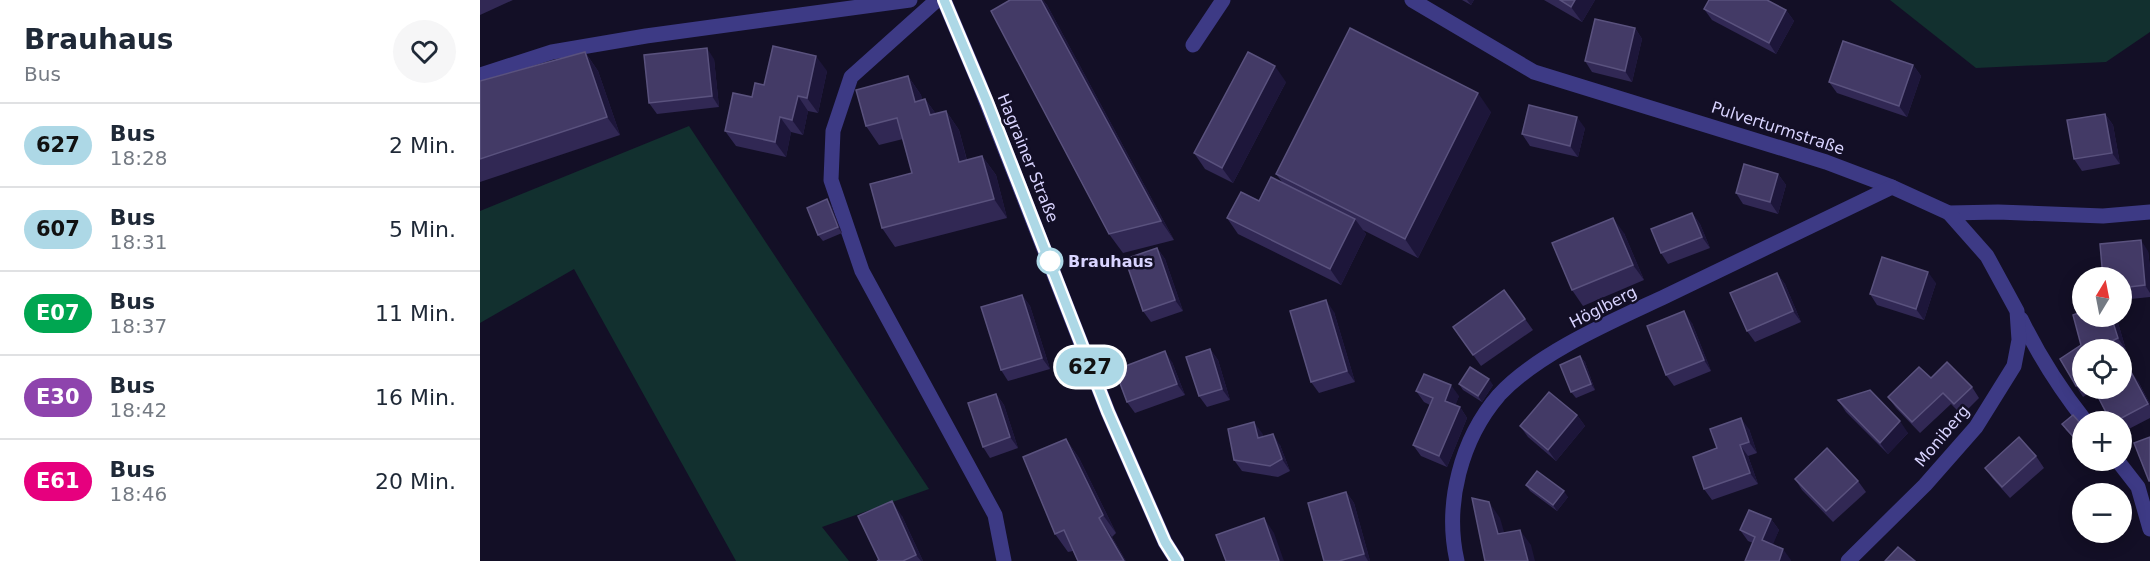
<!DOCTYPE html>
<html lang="de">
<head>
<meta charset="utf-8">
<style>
	body { margin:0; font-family:"DejaVu Sans",sans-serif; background:#f6f6f7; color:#1f2937; height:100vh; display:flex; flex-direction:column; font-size:22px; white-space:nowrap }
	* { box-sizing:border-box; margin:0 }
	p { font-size:20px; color:#747a83 }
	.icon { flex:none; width:33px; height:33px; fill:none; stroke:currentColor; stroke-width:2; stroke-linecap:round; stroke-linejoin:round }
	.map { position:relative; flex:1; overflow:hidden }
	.sheet { display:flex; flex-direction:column; background:#fff; width:480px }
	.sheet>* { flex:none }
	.badge { padding:0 12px; border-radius:20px; font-size:21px; line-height:39px }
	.needle { width:39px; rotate:10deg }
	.controls { position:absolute; left:1592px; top:267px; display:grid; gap:12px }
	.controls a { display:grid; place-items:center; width:60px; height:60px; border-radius:50%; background:#fff; box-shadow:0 3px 15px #0003; font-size:30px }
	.map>.badge { position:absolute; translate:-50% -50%; box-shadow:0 0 0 3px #fff }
	.round { display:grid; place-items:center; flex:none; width:63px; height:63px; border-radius:32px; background:#f6f6f7 }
	.summary { display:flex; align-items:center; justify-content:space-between; height:102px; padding:0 24px }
	h1 { font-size:28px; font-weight:800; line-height:45px }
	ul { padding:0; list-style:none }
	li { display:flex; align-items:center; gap:18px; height:84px; padding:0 24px; border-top:2px solid #e0e1e3 }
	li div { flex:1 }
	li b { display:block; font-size:22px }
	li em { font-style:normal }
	li .badge { min-width:66px; font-weight:700; text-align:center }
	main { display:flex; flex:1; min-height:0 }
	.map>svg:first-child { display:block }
	.green { fill:#12302f }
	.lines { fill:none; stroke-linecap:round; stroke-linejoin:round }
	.service { stroke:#3d3a85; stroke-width:15 }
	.minor { stroke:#3d3a85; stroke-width:15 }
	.wall { fill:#312854 }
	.shaded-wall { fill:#1d163a }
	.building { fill:#433a66; stroke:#5a527e; stroke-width:1.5 }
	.line-casing { stroke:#fff; stroke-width:14 }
	.line { stroke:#add8e6; stroke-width:9 }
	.stop-dot { fill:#fff; stroke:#add8e6; stroke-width:3 }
	.labels { text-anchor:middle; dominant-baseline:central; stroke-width:5; stroke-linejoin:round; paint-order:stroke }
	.street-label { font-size:16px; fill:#d9d4ff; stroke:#130f26 }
	.stop-label { font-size:16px; font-weight:bold; fill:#d9d4ff; stroke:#130f26; text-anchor:start }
</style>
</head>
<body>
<main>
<section class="sheet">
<div class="summary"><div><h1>Brauhaus</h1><p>Bus</p></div><a class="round"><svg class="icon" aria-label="heart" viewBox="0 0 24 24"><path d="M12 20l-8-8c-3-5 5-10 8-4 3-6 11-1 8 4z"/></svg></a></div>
<ul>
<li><span class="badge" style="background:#add8e6;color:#111">627</span><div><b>Bus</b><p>18:28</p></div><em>2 Min.</em></li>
<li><span class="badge" style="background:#add8e6;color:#111">607</span><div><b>Bus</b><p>18:31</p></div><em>5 Min.</em></li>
<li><span class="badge" style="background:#00a651;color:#fff">E07</span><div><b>Bus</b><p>18:37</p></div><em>11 Min.</em></li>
<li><span class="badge" style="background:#8e44ad;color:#fff">E30</span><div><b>Bus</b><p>18:42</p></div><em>16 Min.</em></li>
<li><span class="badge" style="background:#e6007e;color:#fff">E61</span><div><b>Bus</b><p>18:46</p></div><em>20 Min.</em></li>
</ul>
</section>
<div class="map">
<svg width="1670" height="561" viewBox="0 0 1670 561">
	<rect width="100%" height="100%" fill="#130f26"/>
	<g class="green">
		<polygon points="1410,0 1670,0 1670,32 1626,62 1496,68"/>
		<polygon points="209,126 449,489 342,527 369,561 256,561 94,269 0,323 0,211"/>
	</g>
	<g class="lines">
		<g class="service">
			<polyline points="457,0 371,77 353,131 351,180 382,271 515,515 524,561"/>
			<polyline points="713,45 743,0"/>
		</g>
		<g class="minor">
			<polyline points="464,0 499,83 628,412 685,542 697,561"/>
			<polyline points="932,0 1054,72 1346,162 1412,187 1469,213 1518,212 1623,216 1670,212"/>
			<polyline points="0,75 72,52 166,36 430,0"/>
			<path d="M 1541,319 C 1559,356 1580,389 1606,422"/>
			<polyline points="1637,460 1658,487 1670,529"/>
			<path d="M 977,561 C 964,504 981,439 1019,395 C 1059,352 1133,321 1186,296 C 1262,260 1337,223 1412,187"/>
			<polyline points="1368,561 1445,485 1496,427 1534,366 1539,340 1537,311 1507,256 1469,213"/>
		</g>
	</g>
	<g class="wall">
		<polygon points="0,0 33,0 0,15"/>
		<polygon points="530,0 563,0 567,5 694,240 643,253 629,234"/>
		<polygon points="982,0 994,0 991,5"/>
		<polygon points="1064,0 1115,0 1102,22"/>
		<polygon points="1224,9 1306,10 1314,21 1296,54 1232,20"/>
		<polygon points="1155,28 1162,39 1152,82 1112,72 1105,61"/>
		<polygon points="105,52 118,71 140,135 0,182 0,81"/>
		<polygon points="234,59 239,107 177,114 169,103"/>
		<polygon points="1433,65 1441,76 1427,117 1357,93 1349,82"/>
		<polygon points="347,71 338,113 328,111 323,135 311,132 306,157 256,146 245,131 272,97 284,85"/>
		<polygon points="428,76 441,95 442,100 445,99 456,114 466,111 479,130 487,160 502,156 516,175 527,218 415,247 402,228 432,173 423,139 399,145 386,126"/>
		<polygon points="806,82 753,183 725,169 714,153"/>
		<polygon points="1011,112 938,258 883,230 886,234 861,285 758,234 747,218 779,201 802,182 796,174"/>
		<polygon points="1625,114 1633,125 1640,164 1602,171 1594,159"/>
		<polygon points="1105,128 1098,157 1050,146 1042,134"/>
		<polygon points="1298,174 1306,185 1298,214 1263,204 1256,193"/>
		<polygon points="351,205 362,233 343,241 338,235"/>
		<polygon points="1212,213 1220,224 1230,248 1188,264 1181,253"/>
		<polygon points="1144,233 1164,280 1103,306 1092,290"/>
		<polygon points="677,248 685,259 703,311 671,322 663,311"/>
		<polygon points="1668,251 1670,268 1670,297 1641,300 1641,278"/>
		<polygon points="1297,273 1305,284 1321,322 1275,342 1267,331"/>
		<polygon points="1456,283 1444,320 1397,305 1390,294"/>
		<polygon points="1024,290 1053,330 1001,366 973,327"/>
		<polygon points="542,295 550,306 570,369 528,381 521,370"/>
		<polygon points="854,312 875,382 839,393 831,382"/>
		<polygon points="1636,316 1646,350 1641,351 1641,350 1602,350 1602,388 1641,388 1658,381 1670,404 1670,418 1641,433 1641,422 1631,422 1614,390 1603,397 1596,386 1601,345"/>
		<polygon points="1212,323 1231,371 1194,386 1186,375"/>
		<polygon points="730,349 738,360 750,400 727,407 719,396"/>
		<polygon points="1100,356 1105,362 1115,390 1096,398 1091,392"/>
		<polygon points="692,362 705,395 655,413 647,402"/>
		<polygon points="979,384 1013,385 1002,402 983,390"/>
		<polygon points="1492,387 1499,398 1482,415 1471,404 1440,433 1416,408 1408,397"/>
		<polygon points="936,391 979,396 975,405 980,407 987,418 967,467 941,456 933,445 950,405 944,402"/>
		<polygon points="516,394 524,405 538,448 510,458 503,447"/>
		<polygon points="1358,400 1428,433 1408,454 1366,412"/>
		<polygon points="1097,415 1105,426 1076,461 1048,437 1040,426"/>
		<polygon points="1582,424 1602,425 1602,447 1586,430"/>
		<polygon points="1269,429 1277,453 1268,456 1278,484 1232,500 1224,489 1237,448"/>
		<polygon points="782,433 783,437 800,445 810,471 798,477 762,471 754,460"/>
		<polygon points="586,439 599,458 636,533 632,537 646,561 598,561 593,551 588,552 575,534"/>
		<polygon points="1556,456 1564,468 1530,498 1513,479 1505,468"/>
		<polygon points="1315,479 1378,481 1386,492 1353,522 1322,490"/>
		<polygon points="1046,485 1088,497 1077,511 1050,491"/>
		<polygon points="866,492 874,503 890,561 844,561"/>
		<polygon points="422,516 443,561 397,561 399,560"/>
		<polygon points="1291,519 1299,530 1292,545 1311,561 1265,561 1273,543 1268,541 1260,530"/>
	</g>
	<g class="shaded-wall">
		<polygon points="561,0 563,0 567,5 694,240 681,221"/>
		<polygon points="987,0 994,0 991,5"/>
		<polygon points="1095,0 1115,0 1102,22 1091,7"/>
		<polygon points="1306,10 1314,21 1296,54 1289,43"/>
		<polygon points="1155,28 1162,39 1152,82 1145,71"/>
		<polygon points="227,48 234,59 239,107 232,96"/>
		<polygon points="105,52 118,71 140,135 127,117"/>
		<polygon points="336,56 347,71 338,113 327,98"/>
		<polygon points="1433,65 1441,76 1427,117 1419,106"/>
		<polygon points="795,66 806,82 753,183 742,168"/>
		<polygon points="428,76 441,95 448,120 435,102"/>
		<polygon points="998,93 1011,112 938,258 925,239"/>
		<polygon points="318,96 328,111 323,135 312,120"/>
		<polygon points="445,99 459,118 450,115"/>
		<polygon points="466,111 479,130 492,181 479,162"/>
		<polygon points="1625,114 1633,125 1640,164 1632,153"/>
		<polygon points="300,117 311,132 306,157 295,142"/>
		<polygon points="1097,117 1105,128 1098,157 1090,146"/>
		<polygon points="502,156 516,175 527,218 514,199"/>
		<polygon points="1298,174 1306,185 1298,214 1290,202"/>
		<polygon points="347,199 351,205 362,233 358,227"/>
		<polygon points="1212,213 1220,224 1230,248 1222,237"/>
		<polygon points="1133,218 1144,233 1164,280 1153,265"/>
		<polygon points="875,219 886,234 861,285 850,269"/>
		<polygon points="1661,240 1668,251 1670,268 1670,293 1665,285"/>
		<polygon points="677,248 685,259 703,311 695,300"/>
		<polygon points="1448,272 1456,283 1444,320 1436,309"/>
		<polygon points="1297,273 1305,284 1321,322 1313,311"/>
		<polygon points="542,295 550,306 570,369 562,358"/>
		<polygon points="846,300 854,312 875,382 867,371"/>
		<polygon points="1204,311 1212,323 1231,371 1224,360"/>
		<polygon points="1631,316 1636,316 1646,350 1638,338"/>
		<polygon points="730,349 738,360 750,400 742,389"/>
		<polygon points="685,351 692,362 705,395 697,384"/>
		<polygon points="1100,356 1105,362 1115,390 1111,384"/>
		<polygon points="1650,370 1658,381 1670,404 1670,406"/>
		<polygon points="1009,379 1013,385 1002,402 998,396"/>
		<polygon points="971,385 979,396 973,412 965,401"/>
		<polygon points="516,394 524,405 538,448 530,437"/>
		<polygon points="980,407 987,418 967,467 959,456"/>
		<polygon points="1097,415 1105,426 1076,461 1068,450"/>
		<polygon points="1261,418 1269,429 1277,453 1269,442"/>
		<polygon points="1420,421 1428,433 1408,454 1400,443"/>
		<polygon points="774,422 782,433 786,449 778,438"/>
		<polygon points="793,434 800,445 810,471 802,459"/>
		<polygon points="586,439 599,458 636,533 623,515"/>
		<polygon points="1260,445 1268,456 1278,484 1270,473"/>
		<polygon points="1084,491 1088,497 1077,511 1073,505"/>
		<polygon points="866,492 874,503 890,561 888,561 884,554"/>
		<polygon points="412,501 422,516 443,561 441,561 436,555"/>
		<polygon points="1009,502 1020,518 1029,549 1018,534"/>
		<polygon points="619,518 632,537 646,561 644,561"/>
		<polygon points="784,518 794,533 804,561 799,561"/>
		<polygon points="1291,519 1299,530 1290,552 1282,540"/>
		<polygon points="1040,530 1051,545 1055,561 1048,561"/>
		<polygon points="1303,549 1311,560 1311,561 1299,561"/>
	</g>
	<g class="building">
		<polygon points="530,0 561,0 681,221 629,234 511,11"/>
		<polygon points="1080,0 1095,0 1091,7"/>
		<polygon points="1229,0 1287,0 1306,10 1289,43 1224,9"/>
		<polygon points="1115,19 1155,28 1145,71 1105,61"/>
		<polygon points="870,28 998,93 925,239 796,174"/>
		<polygon points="1363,41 1433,65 1419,106 1349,82"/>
		<polygon points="293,46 336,56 327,98 318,96 312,120 300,117 295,142 245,131 253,93 272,97 275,83 284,85"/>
		<polygon points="227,48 232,96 169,103 164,55"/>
		<polygon points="105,52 127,117 0,159 0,81"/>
		<polygon points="768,52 795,66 742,168 714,153"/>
		<polygon points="428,76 435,102 445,99 450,115 466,111 479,162 502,156 514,199 402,228 390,184 432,173 417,118 386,126 376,90"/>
		<polygon points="1049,105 1097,117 1090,146 1042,134"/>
		<polygon points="1625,114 1632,153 1594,159 1587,120"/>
		<polygon points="1264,164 1298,174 1290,202 1256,193"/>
		<polygon points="791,177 875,219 850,269 747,218 761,192 779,201"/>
		<polygon points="347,199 358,227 338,235 327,208"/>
		<polygon points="1212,213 1222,237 1181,253 1171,229"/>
		<polygon points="1133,218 1153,265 1092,290 1072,243"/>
		<polygon points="1661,240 1665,285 1641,288 1641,278 1623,278 1620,244"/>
		<polygon points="677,248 695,300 663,311 645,259"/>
		<polygon points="1402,257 1448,272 1436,309 1390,294"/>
		<polygon points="1297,273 1313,311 1267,331 1250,293"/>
		<polygon points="1024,290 1045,319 993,355 973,327"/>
		<polygon points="542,295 562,358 521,370 501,307"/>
		<polygon points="846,300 867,371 831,382 810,311"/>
		<polygon points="1602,303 1602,316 1631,316 1638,338 1628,343 1630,350 1602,350 1602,382 1596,386 1580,359 1601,345 1593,315 1601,312 1599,304"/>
		<polygon points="1204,311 1224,360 1186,375 1167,326"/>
		<polygon points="730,349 742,389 719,396 706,357"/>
		<polygon points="685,351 697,384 647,402 635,370"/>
		<polygon points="1100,356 1111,384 1091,392 1080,365"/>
		<polygon points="1467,362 1492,387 1474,404 1463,393 1432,422 1408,397 1439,367 1451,378"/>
		<polygon points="990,367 1009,379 998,396 979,384"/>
		<polygon points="1650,370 1668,404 1634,422 1631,422 1614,389 1641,388 1641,375"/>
		<polygon points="944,374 971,385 965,401 980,407 959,456 933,445 953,398 936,391"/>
		<polygon points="1390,390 1420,421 1400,443 1358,400"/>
		<polygon points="1069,392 1097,415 1068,450 1040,426"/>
		<polygon points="516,394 530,437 503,447 488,403"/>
		<polygon points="1593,415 1602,425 1602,437 1597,441 1582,424"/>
		<polygon points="1261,418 1269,442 1260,445 1270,473 1224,489 1213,457 1237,448 1230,429"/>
		<polygon points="774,422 778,438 793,434 802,459 790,466 754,460 748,429"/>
		<polygon points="1539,437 1556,456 1522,487 1505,468"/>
		<polygon points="1670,437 1670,481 1669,481 1654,443"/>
		<polygon points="586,439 623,515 619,518 644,561 598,561 584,530 575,534 543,457"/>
		<polygon points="1347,448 1378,481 1346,511 1315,479"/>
		<polygon points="1057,471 1084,491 1073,505 1046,485"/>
		<polygon points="866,492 884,554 859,561 844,561 828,503"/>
		<polygon points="992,498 1009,502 1018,534 1040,530 1048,561 1005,561"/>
		<polygon points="412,501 436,555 423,561 397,561 399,560 378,516"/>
		<polygon points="1269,510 1291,519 1282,540 1303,549 1299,561 1265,561 1275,537 1260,530"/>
		<polygon points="784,518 799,561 746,561 736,535"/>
		<polygon points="1418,547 1435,561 1405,561"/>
	</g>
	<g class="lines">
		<g class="line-casing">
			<polyline id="line" points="464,0 507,102 628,412 685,542 697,561"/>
		</g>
		<use href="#line" class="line"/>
	</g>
	<circle class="stop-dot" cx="570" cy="261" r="12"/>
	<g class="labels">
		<g class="street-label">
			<text transform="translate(1298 128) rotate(18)">Pulverturmstraße</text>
			<text transform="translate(548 158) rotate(68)">Hagrainer Straße</text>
			<text transform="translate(1123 307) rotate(-27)">Höglberg</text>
			<text transform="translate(1462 436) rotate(-50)">Moniberg</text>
		</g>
		<g class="stop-label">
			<text x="588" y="261">Brauhaus</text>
		</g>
	</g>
</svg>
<div class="controls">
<a><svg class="needle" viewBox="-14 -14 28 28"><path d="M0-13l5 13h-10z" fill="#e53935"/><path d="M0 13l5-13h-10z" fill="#747a83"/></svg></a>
<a><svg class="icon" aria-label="locate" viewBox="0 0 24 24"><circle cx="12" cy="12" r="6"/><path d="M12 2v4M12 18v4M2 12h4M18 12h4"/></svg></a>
<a>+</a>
<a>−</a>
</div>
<b class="badge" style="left:610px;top:367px;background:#add8e6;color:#111">627</b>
</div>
</main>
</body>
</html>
